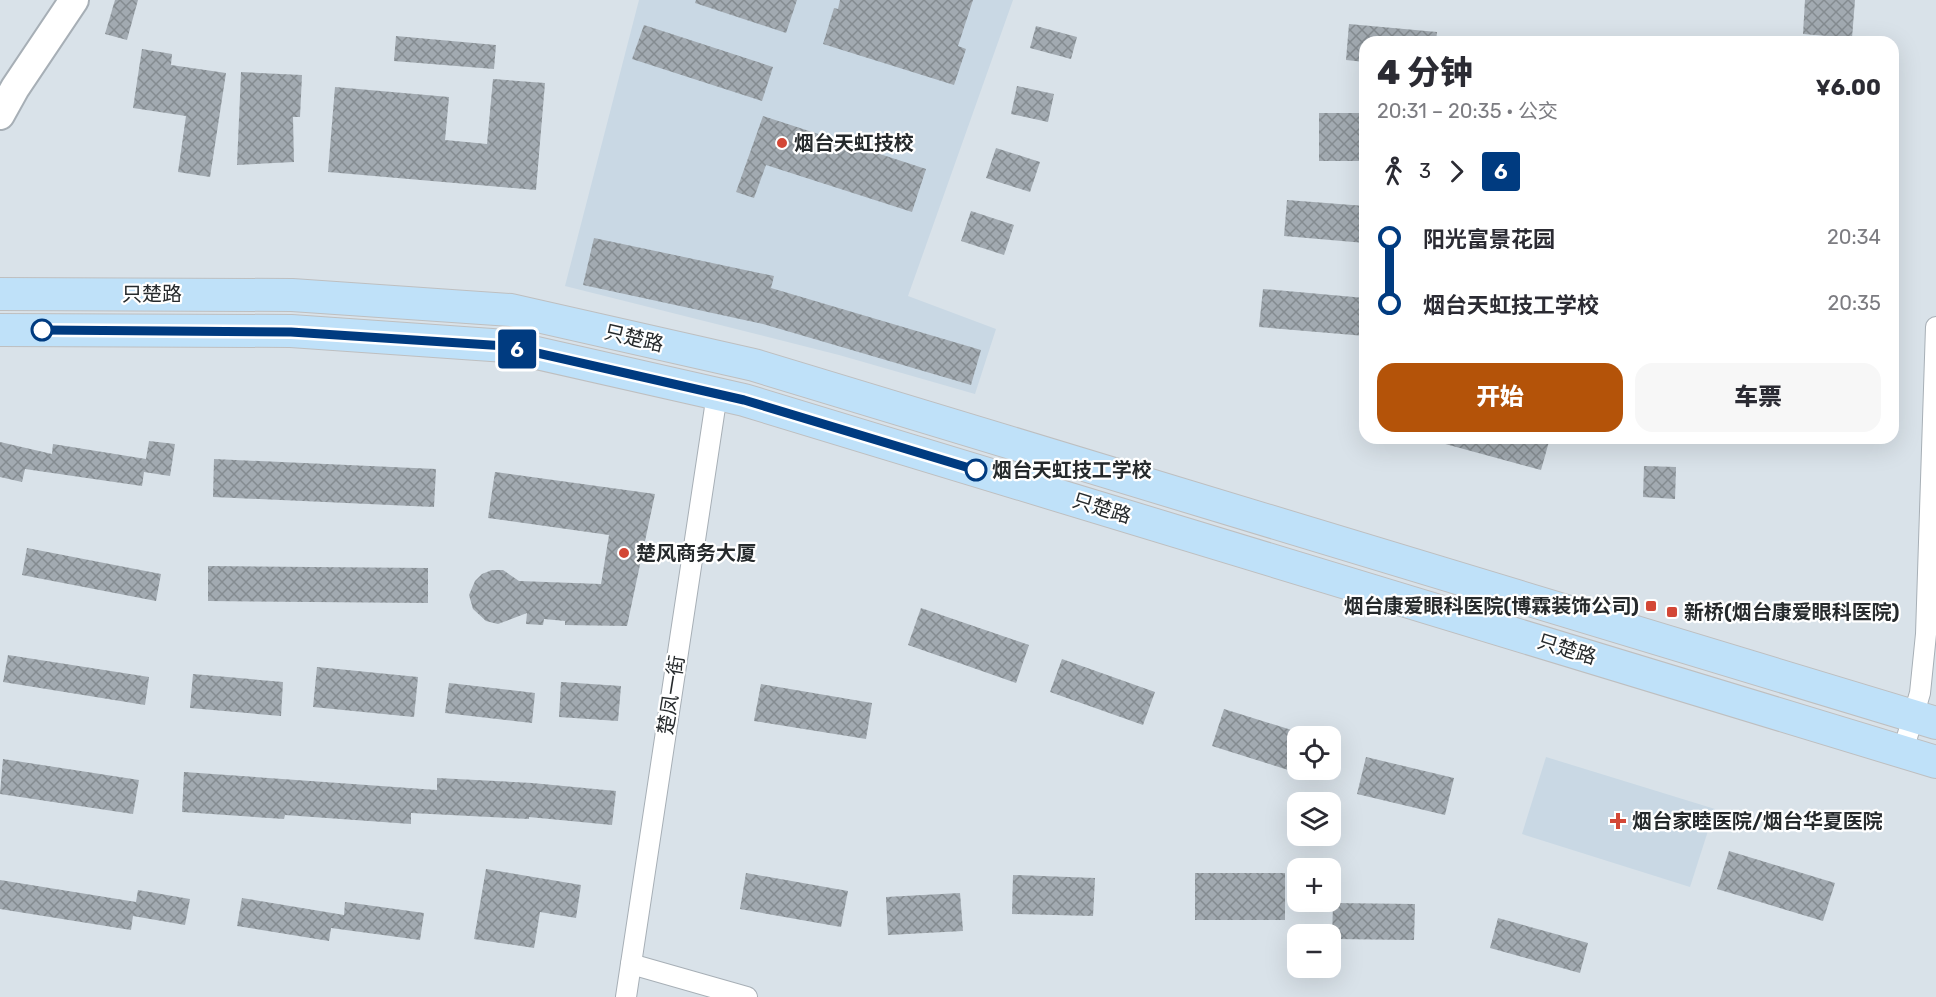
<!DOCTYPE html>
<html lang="zh">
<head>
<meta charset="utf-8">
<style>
	body { margin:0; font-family:Rubik,"Noto Sans SC",sans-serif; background:#f7f7f7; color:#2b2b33; height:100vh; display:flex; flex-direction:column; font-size:22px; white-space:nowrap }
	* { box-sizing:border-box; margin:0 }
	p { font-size:20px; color:#7c7c81 }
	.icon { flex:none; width:33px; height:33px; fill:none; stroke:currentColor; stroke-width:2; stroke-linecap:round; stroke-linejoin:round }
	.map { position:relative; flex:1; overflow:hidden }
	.panel { position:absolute; left:1359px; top:36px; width:540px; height:408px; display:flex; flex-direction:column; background:#fff; border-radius:18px; box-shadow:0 6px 24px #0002 }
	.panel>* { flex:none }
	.badge { padding:0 12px; border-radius:4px; font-size:21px; line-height:39px }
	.tools { position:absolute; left:1287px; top:726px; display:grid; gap:12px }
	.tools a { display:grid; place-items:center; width:54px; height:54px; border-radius:12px; background:#fff; box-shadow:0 6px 24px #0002; font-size:30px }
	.map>.badge { position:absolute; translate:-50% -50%; box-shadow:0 0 0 3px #fff }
	.legs { display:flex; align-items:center; gap:9px; height:66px; padding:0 18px; font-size:20px }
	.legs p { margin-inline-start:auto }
	.overview { display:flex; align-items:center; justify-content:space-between; height:102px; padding:0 18px }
	h1 { font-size:33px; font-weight:800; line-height:45px }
	.action { display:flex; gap:12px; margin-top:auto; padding:12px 18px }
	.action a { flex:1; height:69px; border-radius:18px; background:#b45309; color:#fff; font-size:24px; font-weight:800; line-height:69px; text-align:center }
	.action a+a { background:#f7f7f7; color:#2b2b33 }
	ul { padding:0 18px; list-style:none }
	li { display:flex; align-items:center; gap:21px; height:66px; font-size:22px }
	li i { display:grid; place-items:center; width:9px; height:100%; margin:0 8px; background:currentColor }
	li i::after { content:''; width:15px; height:15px; margin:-8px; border:4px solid; border-radius:50%; background:#fff }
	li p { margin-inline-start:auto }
	li:first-child i { background:linear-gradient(#0000 50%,currentColor 0) }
	li:last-child i { background:linear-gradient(currentColor 50%,#0000 0) }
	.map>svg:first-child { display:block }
	.built { fill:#c9d8e4 }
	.building { fill:url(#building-cross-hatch) }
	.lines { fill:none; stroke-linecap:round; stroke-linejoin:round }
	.street-casing { stroke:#a7afb6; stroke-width:22 }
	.secondary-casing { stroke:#a7afb6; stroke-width:32 }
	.primary-casing { stroke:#bebfc0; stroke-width:34 }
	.street { stroke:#fff; stroke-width:20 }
	.secondary { stroke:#fff; stroke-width:28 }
	.primary { stroke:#bfe1f9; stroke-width:32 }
	.line-1-casing { stroke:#fff; stroke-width:14 }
	.line-1 { stroke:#003b80; stroke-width:9 }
	.poi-dot { fill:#d34736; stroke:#fff; stroke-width:2 }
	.stop-1-dot { fill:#fff; stroke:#003b80; stroke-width:3 }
	.labels { text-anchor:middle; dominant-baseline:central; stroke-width:4.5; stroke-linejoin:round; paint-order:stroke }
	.poi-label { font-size:20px; font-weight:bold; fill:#262a2c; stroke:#fff; text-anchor:start }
	.street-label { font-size:20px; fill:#262a2c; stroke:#fff }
	.stop-label { font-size:20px; font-weight:bold; fill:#262a2c; stroke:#fff; text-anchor:start }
</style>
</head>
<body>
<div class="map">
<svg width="1936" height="997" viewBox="0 0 1936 997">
	<defs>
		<pattern id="building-cross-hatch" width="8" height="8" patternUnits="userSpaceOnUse" patternTransform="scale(1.5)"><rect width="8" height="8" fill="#a2aab1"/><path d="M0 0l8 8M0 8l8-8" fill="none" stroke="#848b90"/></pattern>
	</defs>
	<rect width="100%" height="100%" fill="#d9e2e9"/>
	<g class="built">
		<polygon points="639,0 1013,0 908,296 996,329 975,394 839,355 565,286"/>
		<polygon points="1546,757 1715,809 1690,887 1522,834"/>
	</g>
	<g class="building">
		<polygon points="115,0 138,0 127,40 105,34"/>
		<polygon points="696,0 797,0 786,33 695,3"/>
		<polygon points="840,0 973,0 958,46 966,49 954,85 823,44 834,8 838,9"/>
		<polygon points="1805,0 1855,0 1852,38 1803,34"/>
		<polygon points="1349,24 1437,32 1436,42 1365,42 1365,62 1346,60"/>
		<polygon points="644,25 773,67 762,101 632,59"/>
		<polygon points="1036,26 1077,37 1071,59 1030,48"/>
		<polygon points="396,36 496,45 494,69 394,61"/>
		<polygon points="142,49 172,54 171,65 226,73 210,177 178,172 186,116 133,108"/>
		<polygon points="241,72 302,75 300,117 293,117 294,162 237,165"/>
		<polygon points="493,79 545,83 536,190 328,172 335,87 449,97 445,140 487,144"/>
		<polygon points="1017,86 1054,94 1048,122 1011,114"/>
		<rect x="1319" y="113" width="46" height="48"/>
		<polygon points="763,116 926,169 912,212 766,165 754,198 736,192"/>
		<polygon points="996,148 1040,162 1030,192 986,178"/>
		<polygon points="1287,200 1365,206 1365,243 1284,236"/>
		<polygon points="971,211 1014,225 1004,255 961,241"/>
		<polygon points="594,238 774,276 771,288 981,350 971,385 763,324 583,285"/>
		<polygon points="1263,289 1365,298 1365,336 1259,327"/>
		<polygon points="1439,438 1550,438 1541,470 1438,442"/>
		<polygon points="149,441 175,444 170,476 144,472 142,486 25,469 22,482 0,477 0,442 52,454 53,444 146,459"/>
		<polygon points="214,459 436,469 434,507 213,497"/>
		<polygon points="1644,466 1676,467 1675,499 1643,497"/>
		<polygon points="495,472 655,494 627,626 565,625 565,621 544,619 543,625 526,624 527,613 498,624 486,621 473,609 469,595 475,581 482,574 492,570 503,570 519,581 601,584 609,535 488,518"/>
		<polygon points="27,548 161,574 156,601 22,575"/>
		<polygon points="208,566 428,568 428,603 208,601"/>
		<polygon points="921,608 1029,645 1016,683 908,645"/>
		<polygon points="8,655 149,677 145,705 3,682"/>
		<polygon points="1062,659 1155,692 1143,725 1050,692"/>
		<polygon points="317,667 418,677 414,717 313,707"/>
		<polygon points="193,674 283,682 281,716 190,708"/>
		<polygon points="561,682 621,686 618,721 559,717"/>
		<polygon points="449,683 535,693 532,723 445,713"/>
		<polygon points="761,684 872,703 866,739 754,721"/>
		<polygon points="1224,709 1298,732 1298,773 1212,746"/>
		<polygon points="1366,757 1454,778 1445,815 1357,794"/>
		<polygon points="3,759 139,780 133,814 0,794"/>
		<polygon points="184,772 437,790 437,778 532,783 616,791 612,825 529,817 529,819 411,813 411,824 285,815 284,819 182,812"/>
		<polygon points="1729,851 1835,883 1823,921 1717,889"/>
		<polygon points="486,869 581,885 576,918 540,912 534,948 474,939"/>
		<polygon points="746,873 848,891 841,927 740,909"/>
		<rect x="1195" y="873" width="90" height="47"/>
		<polygon points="1013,875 1095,878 1093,916 1012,914"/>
		<polygon points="0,880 136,902 138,890 190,899 185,925 133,916 131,930 0,909"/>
		<polygon points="960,893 963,931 888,935 886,897"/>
		<polygon points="242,898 344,915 345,902 424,913 420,940 331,928 329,941 237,926"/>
		<polygon points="1333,903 1415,904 1414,940 1332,939"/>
		<polygon points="1498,918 1588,943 1580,973 1490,948"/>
	</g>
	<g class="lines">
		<g class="street-casing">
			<g id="street">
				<polyline points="1903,751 1920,693 1926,634 1936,327"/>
				<polyline points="631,964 747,997"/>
				<polyline points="626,997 717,394"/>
			</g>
		</g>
		<g class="secondary-casing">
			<polyline id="secondary" points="0,115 15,88 74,0"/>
		</g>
		<g class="primary-casing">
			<g id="primary">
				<polyline points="0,294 292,295 511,310 754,365 1936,723"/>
				<polyline points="0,330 291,331 506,346 744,400 1936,762"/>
			</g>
		</g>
		<use href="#street" class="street"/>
		<use href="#secondary" class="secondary"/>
		<use href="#primary" class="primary"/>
	</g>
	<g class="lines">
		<g class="line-1-casing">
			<polyline id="line-1" points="42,330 291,332 506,346 744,400 976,470"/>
		</g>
		<use href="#line-1" class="line-1"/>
	</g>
	<g class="poi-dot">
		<circle cx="782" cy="143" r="6"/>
		<circle cx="624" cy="553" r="6"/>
		<rect x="1645" y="600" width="12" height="12" rx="3"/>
		<rect x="1666" y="606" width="12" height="12" rx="3"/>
		<path d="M1615 812h6v6h6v6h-6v6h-6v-6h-6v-6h6z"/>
	</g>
	<g class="stop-1-dot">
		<circle cx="42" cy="330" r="10"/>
		<circle cx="976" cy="470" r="10"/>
	</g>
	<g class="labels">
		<g class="poi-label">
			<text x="794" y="143">烟台天虹技校</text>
			<text x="636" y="553">楚风商务大厦</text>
			<text x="1639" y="606" text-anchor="end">烟台康爱眼科医院(博霖装饰公司)</text>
			<text x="1684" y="612">新桥(烟台康爱眼科医院)</text>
			<text x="1632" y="821">烟台家睦医院/烟台华夏医院</text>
		</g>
		<g class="street-label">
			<text x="152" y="294">只楚路</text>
			<text transform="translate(634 338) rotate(13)">只楚路</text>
			<text transform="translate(1102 508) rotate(17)">只楚路</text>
			<text transform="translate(1567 649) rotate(17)">只楚路</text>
			<text transform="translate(671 695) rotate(-81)">楚凤一街</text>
		</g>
		<g class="stop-label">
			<text x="992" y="470">烟台天虹技工学校</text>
		</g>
	</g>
</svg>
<div class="tools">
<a><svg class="icon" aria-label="locate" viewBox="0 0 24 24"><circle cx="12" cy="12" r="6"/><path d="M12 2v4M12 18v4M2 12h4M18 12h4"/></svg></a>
<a><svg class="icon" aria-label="layers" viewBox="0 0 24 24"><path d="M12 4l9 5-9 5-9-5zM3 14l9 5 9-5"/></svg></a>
<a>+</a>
<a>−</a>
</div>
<b class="badge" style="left:517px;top:349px;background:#003b80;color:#fff">6</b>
<section class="panel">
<div class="overview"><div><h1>4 分钟</h1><p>20:31 – 20:35 · 公交</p></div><b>¥6.00</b></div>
<div class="legs"><svg class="icon" aria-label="walk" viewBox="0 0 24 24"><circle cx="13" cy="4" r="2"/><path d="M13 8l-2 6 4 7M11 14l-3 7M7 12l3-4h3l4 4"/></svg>3<svg class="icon" aria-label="forward" viewBox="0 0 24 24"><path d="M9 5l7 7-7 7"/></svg><b class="badge" style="background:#003b80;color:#fff">6</b></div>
<ul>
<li><i style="color:#003b80"></i><b>阳光富景花园</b><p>20:34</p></li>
<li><i style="color:#003b80"></i><b>烟台天虹技工学校</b><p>20:35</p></li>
</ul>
<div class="action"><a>开始</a><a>车票</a></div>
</section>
</div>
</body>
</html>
